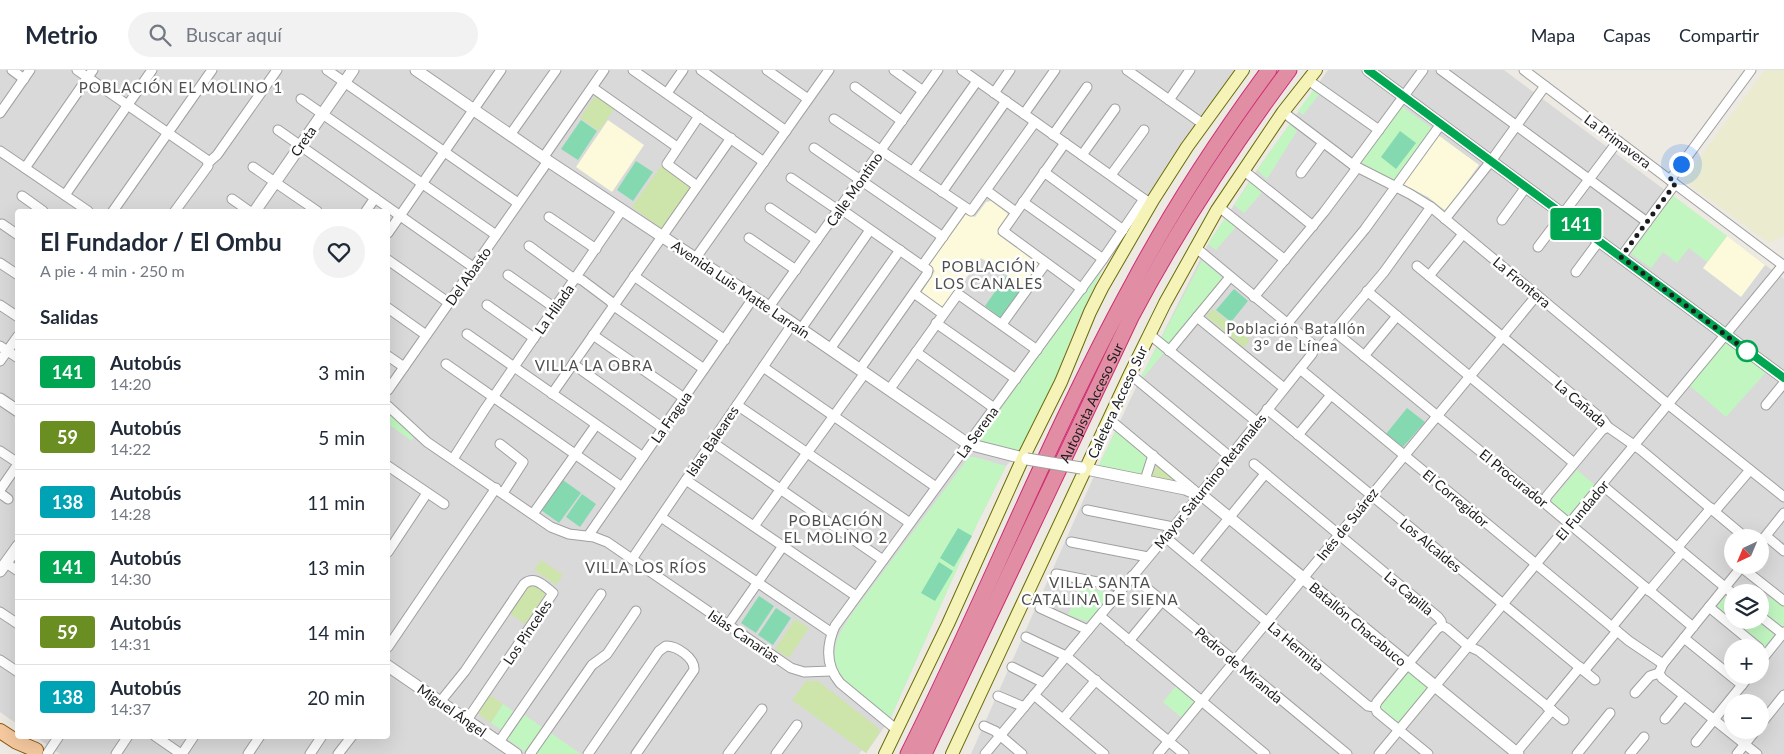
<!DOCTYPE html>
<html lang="es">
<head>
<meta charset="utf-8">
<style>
	body { margin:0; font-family:Lato,sans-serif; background:#f2f2f3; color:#1f2937; height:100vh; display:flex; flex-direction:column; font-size:19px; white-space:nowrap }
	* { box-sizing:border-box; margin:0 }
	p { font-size:16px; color:#747a83 }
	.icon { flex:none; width:28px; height:28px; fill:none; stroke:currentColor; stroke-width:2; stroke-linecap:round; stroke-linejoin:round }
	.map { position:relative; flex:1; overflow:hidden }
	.drawer { position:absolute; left:15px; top:139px; width:375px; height:530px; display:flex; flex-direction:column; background:#fff; border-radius:5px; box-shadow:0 5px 20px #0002 }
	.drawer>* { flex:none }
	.badge { padding:0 10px; border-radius:4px; font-size:18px; line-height:32px }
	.needle { width:32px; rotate:224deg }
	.controls { position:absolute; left:1724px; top:459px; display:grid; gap:10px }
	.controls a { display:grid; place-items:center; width:45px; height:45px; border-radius:50%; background:#fff; box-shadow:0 5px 20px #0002; font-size:25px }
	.you { position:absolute; width:25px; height:25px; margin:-12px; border:4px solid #fff; border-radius:50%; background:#1a73e8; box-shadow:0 0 0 8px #1a73e833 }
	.map>.badge { position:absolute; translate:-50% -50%; box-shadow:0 0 0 2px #fff }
	h2 { padding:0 25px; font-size:19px; line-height:45px }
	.round { display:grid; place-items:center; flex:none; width:52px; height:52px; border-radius:26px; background:#f2f2f3 }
	.summary { display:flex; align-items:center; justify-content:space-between; height:85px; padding:0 25px }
	h1 { font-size:24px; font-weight:700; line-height:38px }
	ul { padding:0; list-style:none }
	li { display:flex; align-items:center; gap:15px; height:65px; padding:0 25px; border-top:1px solid #e0e1e3 }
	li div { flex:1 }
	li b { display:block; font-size:19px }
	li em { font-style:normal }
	li .badge { min-width:55px; font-weight:700; text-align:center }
	header { display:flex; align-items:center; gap:30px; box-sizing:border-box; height:70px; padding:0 25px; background:#fff; border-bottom:1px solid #e0e1e3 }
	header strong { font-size:24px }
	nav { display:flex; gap:28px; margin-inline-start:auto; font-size:18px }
	.search { width:350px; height:45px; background:#f2f2f3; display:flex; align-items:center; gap:12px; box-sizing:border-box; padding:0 18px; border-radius:28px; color:#747a83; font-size:19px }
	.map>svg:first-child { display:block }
	.residential { fill:#dad9da; fill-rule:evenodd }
	.education { fill:#fdfadc }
	.farmland { fill:#ebebcf }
	.grass { fill:#cde5ab }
	.park { fill:#c1f6c1 }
	.pitch { fill:#84d9b1 }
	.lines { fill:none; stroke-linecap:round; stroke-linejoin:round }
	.minor-casing { stroke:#a0a0a0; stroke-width:11 }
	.tertiary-casing { stroke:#a0a0a0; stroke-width:13 }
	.secondary-casing { stroke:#6a6c0a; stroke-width:14 }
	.primary-casing { stroke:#8d5508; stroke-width:16 }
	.motorway-casing { stroke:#ce2d72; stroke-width:17 }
	.minor { stroke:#fff; stroke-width:9 }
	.tertiary { stroke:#fff; stroke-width:11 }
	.secondary { stroke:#f6f3b8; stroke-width:12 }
	.primary { stroke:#f6c99f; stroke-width:14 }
	.motorway { stroke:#e18ea5; stroke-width:15 }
	.tertiary-bridge-casing { stroke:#a0a0a0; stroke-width:13; stroke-linecap:butt }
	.tertiary-bridge { stroke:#fff; stroke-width:11 }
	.line-casing { stroke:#fff; stroke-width:11 }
	.line { stroke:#00a651; stroke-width:8 }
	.walk { stroke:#1c1c1c; stroke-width:5; stroke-dasharray:0 9 }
	.stop-dot { fill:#fff; stroke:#00a651; stroke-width:2.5 }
	.labels { text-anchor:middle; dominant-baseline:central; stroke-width:5; stroke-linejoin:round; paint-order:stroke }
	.street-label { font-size:14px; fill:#1c1c1c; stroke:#fff }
	.neighbourhood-label { font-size:15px; letter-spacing:1px; fill:#4f4f4f; stroke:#fff }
</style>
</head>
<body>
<header>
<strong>Metrio</strong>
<div class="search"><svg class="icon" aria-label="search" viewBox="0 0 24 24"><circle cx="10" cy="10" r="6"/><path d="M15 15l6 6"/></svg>Buscar aquí</div>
<nav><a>Mapa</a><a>Capas</a><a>Compartir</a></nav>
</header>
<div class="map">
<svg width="1784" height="684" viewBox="0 0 1784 684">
	<rect width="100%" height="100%" fill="#ede9e3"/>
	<g class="residential">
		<polygon points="0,0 1238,0 1147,126 1103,198 1070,269 1051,319 1018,383 1006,396 977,454 890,649 866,683 862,680 859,684 60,684 35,666 388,666 388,141 18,141 17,654 0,642"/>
		<path d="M 1328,0 L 1504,0 L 1784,209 L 1784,684 L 971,684 L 1098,397 L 1141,307 L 1208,174 L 1257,100 ZM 1732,468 L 1760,468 L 1760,495 L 1732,495 ZM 1732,522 L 1760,522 L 1760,550 L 1732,550 ZM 1732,578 L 1760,578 L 1760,605 L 1732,605 ZM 1732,632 L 1760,632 L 1760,660 L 1732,660 Z"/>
	</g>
	<g class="education">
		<polygon points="608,50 644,75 612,122 576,97"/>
		<polygon points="1438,65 1479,95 1446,141 1428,127 1402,114"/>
		<polygon points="991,131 1008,144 997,164 1040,195 1025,217 981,188 944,238 921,223 935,201 928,196 965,144 975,147 986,132"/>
		<polygon points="1727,166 1765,195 1741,227 1703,198"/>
	</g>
	<polygon class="farmland" points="1765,0 1784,0 1784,165 1769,173 1683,110"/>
	<g class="grass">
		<polygon points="596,25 615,38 599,61 580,48"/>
		<polygon points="661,96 694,119 664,160 632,137"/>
		<polygon points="1213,239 1250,270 1244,278 1206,246"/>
		<polygon points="1157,393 1177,412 1152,406"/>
		<polygon points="541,490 563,505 556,515 534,500"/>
		<polygon points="529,513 535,513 544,520 545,525 525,554 509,543"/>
		<polygon points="795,549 809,558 789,588 775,579"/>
		<polygon points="806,611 818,611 877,657 880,662 866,683 792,630"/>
		<polygon points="490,625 503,634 491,653 478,644"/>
	</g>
	<g class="park">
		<polygon points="1314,19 1320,23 1303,45 1298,41"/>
		<polygon points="1400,35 1433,59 1393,112 1359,92"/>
		<polygon points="1290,54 1297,61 1267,109 1257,100"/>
		<polygon points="1250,112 1263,121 1244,143 1234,135"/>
		<polygon points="1672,125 1727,166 1707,192 1689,178 1677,193 1663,182 1651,198 1629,182"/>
		<polygon points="1225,148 1236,157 1216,180 1208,174"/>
		<polygon points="1202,190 1224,209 1143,308 1141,307"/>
		<polygon points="1103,198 1079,248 1051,319 1018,383 975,371"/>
		<polygon points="1727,270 1768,300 1726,347 1689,315"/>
		<polygon points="388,341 395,346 413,367 412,371 388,354"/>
		<polygon points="1116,361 1150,388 1144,408 1098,397"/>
		<path d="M 969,387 L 975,387 L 1006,396 L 977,454 L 890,649 L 846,611 L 835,598 C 832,572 840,562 853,542 Z"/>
		<polygon points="1577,400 1595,415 1567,447 1550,432"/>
		<polygon points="1080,518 1114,523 1089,552 1068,545"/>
		<polygon points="1771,526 1784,536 1784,556 1781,556 1760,539"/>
		<polygon points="1727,527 1732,532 1732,550 1756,550 1777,567 1766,579 1715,538 1723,528"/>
		<polygon points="1409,601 1429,618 1399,654 1379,637"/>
		<polygon points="1176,616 1195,632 1182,648 1163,632"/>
		<polygon points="503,634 514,642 502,660 491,653"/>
		<polygon points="523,644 581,684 528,684 506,668"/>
	</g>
	<g class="pitch">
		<polygon points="581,50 597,61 578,90 561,79"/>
		<polygon points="1400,61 1416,73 1396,99 1381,87"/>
		<polygon points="636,91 653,102 633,131 617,120"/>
		<polygon points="1006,206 1022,218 1001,248 985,236"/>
		<polygon points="1234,219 1248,231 1231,252 1216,240"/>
		<polygon points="1407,338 1425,352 1403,377 1386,364"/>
		<polygon points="563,410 581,423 559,453 541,440"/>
		<polygon points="582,424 596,434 580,457 566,447"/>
		<polygon points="958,458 972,466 954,497 940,488"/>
		<polygon points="939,492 953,501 935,531 921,523"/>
		<polygon points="759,526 774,536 756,563 741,553"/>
		<polygon points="776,538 791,548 773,575 758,565"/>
	</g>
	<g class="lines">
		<g class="minor-casing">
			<g id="minor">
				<polyline points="12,0 24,9"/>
				<polyline points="77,0 207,90 208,93"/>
				<polyline points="327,0 518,133"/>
				<polyline points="633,0 764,92"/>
				<polyline points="701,0 786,61"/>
				<polyline points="767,0 808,29"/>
				<polyline points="894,0 923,21"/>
				<polyline points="962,0 1148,132"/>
				<polyline points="1127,0 1203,54"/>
				<polyline points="1441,0 1647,152"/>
				<polyline points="1524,0 1784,196"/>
				<polyline points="1308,10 1379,60"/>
				<polyline points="855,17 902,51"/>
				<polyline points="593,18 677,77"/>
				<polyline points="667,23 683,0"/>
				<polyline points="994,23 1010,0"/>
				<polyline points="301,29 496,165"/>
				<polyline points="1169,30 1190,0"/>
				<polyline points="1283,42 1353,95 1410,124 1431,137 1669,335 1784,427"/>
				<polyline points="0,43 30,0"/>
				<polyline points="1024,44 1055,0"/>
				<polyline points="834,49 971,141 1035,52"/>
				<polyline points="278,60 473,197"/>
				<polyline points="510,65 556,0"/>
				<polyline points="1053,65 1087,17"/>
				<polyline points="1065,73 1003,161 1082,219"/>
				<polyline points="814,78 943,167"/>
				<polyline points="0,81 88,141"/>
				<polyline points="1082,85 1115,39"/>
				<polyline points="543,88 604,0"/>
				<polyline points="1353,95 1423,0"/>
				<polyline points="253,97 317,141"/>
				<polyline points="25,98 93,0"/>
				<polyline points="1243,100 1313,156"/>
				<polyline points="913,101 977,11"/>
				<polyline points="1044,102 1123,160"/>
				<polyline points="1301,103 1323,73"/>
				<polyline points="1111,105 1144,60"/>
				<polyline points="791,108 832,136 845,142 928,200 927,204 860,299"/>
				<polyline points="1670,110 1751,0"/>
				<polyline points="697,116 667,94 699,46"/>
				<polyline points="987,121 1016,142"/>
				<polyline points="942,122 1006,31"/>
				<polyline points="65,125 152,0"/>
				<polyline points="22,126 43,141"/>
				<polyline points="232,129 249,141"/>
				<polyline points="1023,132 1103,189"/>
				<polyline points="1219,137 1285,190"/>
				<polyline points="770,138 817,170"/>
				<polyline points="113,141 212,0"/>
				<polyline points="175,141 208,96 208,93 217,85 277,0"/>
				<polyline points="366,141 375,128"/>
				<polyline points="549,147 596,179"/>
				<polyline points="1445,149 1491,91 1545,16"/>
				<polyline points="1502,150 1526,117"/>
				<polyline points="2,154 18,165"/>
				<polyline points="388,163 501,0"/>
				<polyline points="749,168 796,200"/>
				<polyline points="529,176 570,206 582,210 610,231 617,238 704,299"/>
				<polyline points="1195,177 1312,274 1314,279"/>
				<polyline points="1538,177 1618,71"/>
				<polyline points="1621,187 1675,114"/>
				<polyline points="695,189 829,0"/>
				<polyline points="388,190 449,233"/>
				<polyline points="0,193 18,205"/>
				<polyline points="922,196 964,137"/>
				<polyline points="1417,196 1603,350 1608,357 1641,380 1746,468"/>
				<polyline points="1576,202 1599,171"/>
				<polyline points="508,205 555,238"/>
				<polyline points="634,206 725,270"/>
				<polyline points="1429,206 1463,164"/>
				<polyline points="1367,221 1574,393"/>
				<polyline points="914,223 943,244"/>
				<polyline points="1254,227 1324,142 1357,98"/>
				<polyline points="0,235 18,247"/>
				<polyline points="487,235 534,268"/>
				<polyline points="769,237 938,0"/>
				<polyline points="388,238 426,265"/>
				<polyline points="1197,247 1284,318"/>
				<polyline points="936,253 1016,309"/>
				<polyline points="1002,254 1046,193"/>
				<polyline points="1287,254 1365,159 1441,54"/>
				<polyline points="801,259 870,160"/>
				<polyline points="1334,261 1537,428 1545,431 1547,435 1693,557"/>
				<polyline points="467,264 643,387"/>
				<polyline points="1149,264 1257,352"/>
				<polyline points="593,265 684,328"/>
				<polyline points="0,276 18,288"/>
				<polyline points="830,279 900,180"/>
				<polyline points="1169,281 1230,207"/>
				<polyline points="916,282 994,338"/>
				<polyline points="388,286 404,297"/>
				<polyline points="1364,286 1397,246"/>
				<polyline points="0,291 18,266"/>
				<polyline points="446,294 622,417"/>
				<polyline points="573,294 663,358"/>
				<polyline points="763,297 936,417"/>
				<polyline points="1300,299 1629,571 1663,594"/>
				<polyline points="1130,304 1229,386"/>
				<polyline points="388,320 548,91"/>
				<polyline points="889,320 958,224 1037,280"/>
				<polyline points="552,324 731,68"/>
				<polyline points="737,335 910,453"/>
				<polyline points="1766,335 1784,313"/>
				<polyline points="388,336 427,372 551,457 569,464 594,467 607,472 791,598 804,602 831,601"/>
				<polyline points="1267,339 1595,610"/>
				<polyline points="1109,349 1195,421"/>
				<polyline points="1298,365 1331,325"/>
				<polyline points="712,372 883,490"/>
				<polyline points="500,374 523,392 503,423"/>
				<polyline points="0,381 18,393"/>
				<polyline points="453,389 485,339 622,140"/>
				<polyline points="1254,394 1438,547 1441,551 1442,556"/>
				<polyline points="388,396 444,434"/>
				<polyline points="686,410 856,526"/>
				<polyline points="1145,410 1153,385"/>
				<polyline points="1602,415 1732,523"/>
				<polyline points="0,420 18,394"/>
				<polyline points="0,423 8,429"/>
				<polyline points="1545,431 1547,426 1602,360 1608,357"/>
				<polyline points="1087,440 1173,457"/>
				<polyline points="1715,441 1750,400"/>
				<polyline points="533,444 596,355"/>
				<polyline points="661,447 832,563"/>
				<polyline points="754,456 865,303"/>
				<polyline points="588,466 754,227"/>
				<polyline points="1766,466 1784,481"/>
				<polyline points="1165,467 1368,636 1375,637 1377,642 1428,684"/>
				<polyline points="1071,472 1148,487"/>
				<polyline points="1760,473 1784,443"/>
				<polyline points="1677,478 1711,438"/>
				<polyline points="388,482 427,423"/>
				<polyline points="632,489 793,253"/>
				<polyline points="1194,491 1265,404"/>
				<polyline points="6,493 18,501"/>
				<polyline points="1741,497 1784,531"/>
				<polyline points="1056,504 1123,517"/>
				<polyline points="1132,506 1347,684"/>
				<polyline points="1649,521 1682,482"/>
				<polyline points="1709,537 1759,578"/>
				<polyline points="1040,538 1088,560"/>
				<polyline points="0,542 18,554"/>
				<polyline points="1100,546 1265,684"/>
				<polyline points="1760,546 1784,565"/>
				<polyline points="728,555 783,476"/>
				<polyline points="1442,556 1447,558 1468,576 1479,581 1564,650"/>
				<polyline points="1612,557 1645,517"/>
				<polyline points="1026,567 1066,586 1184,684"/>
				<polyline points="1684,568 1742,615"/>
				<polyline points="1129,571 1162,531"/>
				<polyline points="388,577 496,418"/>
				<polyline points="0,590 18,602"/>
				<polyline points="1760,592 1784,562"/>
				<polyline points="1012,597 1044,613"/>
				<polyline points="1584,601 1617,561"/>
				<polyline points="1659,603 1663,594 1743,495"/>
				<polyline points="1659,603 1662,608 1757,684"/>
				<polyline points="1635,623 1650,606 1659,603"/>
				<polyline points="1034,625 1104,684"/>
				<polyline points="998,626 1024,637"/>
				<path d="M 440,632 L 465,601 L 524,514 C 535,505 544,516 553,523 L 467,650"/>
				<polyline points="1375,637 1377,632 1437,559 1442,556"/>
				<polyline points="1547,637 1580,597"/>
				<polyline points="1063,649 1096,610"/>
				<polyline points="1665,649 1684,626"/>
				<polyline points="1760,655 1784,625"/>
				<polyline points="984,656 995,661 1022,684"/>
				<path d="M 897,660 L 840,613 C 826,596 826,576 835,556 L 1103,189 L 1144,129"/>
				<polyline points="155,666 181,684"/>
				<polyline points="499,672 601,524"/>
				<polyline points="1696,672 1750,605"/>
				<polyline points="47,684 59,666"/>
				<polyline points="116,684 128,666"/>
				<polyline points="182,684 194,666"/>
				<polyline points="248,684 260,666"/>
				<polyline points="310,684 322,666"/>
				<polyline points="338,684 352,666"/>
				<polyline points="530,684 592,595 607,584 636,541"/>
				<path d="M 588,684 L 659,581 L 666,576 C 677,576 695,588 694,600 L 636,684"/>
				<polyline points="728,684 762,639"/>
				<polyline points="776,684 797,655"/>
				<polyline points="985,684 1186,442 1312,284 1314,279 1321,277 1384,202 1431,137"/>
				<polyline points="1158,684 1537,225"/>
				<polyline points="1379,684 1783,195"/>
				<polyline points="1515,684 1552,640"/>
				<polyline points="1577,684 1610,643"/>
				<polyline points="1630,684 1644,667"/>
				<polyline points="1737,684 1756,660"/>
			</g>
		</g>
		<g class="tertiary-casing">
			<g id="tertiary">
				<polyline points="416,0 548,91 769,237 968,374 1027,389"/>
				<polyline points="1368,0 1784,308"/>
				<polyline points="255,141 353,0"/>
				<polyline points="0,329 18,341"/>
				<polyline points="1081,398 1185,419 1204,427 1518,684"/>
				<polyline points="0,501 18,476"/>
				<polyline points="388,596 516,684"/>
			</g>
		</g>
		<g class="secondary-casing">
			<g id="secondary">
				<polyline points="885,684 948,554 1023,388 1061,312 1090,242 1102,218 1153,130 1187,77 1243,0"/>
				<polyline points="952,684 1130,304 1165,233 1217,140 1283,42 1316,0"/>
			</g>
		</g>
		<g class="primary-casing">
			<polyline id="primary" points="0,661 17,672 36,680"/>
		</g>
		<g class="motorway-casing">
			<g id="motorway">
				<path d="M 908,684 C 986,529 1049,366 1133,213 C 1173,138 1219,68 1269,0"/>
				<path id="s1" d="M 924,684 L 1131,247 C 1177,160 1230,79 1289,0"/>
			</g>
		</g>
		<use href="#minor" class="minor"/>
		<use href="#tertiary" class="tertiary"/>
		<use href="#secondary" class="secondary"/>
		<use href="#primary" class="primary"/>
		<use href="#motorway" class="motorway"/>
		<g class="tertiary-bridge-casing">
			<polyline id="tertiary-bridge" points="1027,389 1081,398"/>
		</g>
		<use href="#tertiary-bridge" class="tertiary-bridge"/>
	</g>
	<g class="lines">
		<g class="line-casing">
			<polyline id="line" points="1368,0 1784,308"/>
		</g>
		<use href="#line" class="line"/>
		<polyline class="walk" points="1681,94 1670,110 1675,114 1621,187 1747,281"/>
	</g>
	<circle class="stop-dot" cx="1747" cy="281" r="10"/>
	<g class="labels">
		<g class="street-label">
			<text transform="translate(303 71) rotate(-55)">Creta</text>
			<text transform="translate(1618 71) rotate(37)">La Primavera</text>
			<text transform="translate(854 119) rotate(-55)">Calle Montino</text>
			<text transform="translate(468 206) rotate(-55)">Del Abasto</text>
			<text transform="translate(1522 212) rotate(40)">La Frontera</text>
			<text transform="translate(741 219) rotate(34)">Avenida Luis Matte Larraín</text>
			<text transform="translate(554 239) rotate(-55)">La Hilada</text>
			<text transform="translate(1117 332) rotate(-65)">Caletera Acceso Sur</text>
			<text stroke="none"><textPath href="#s1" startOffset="389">Autopista Acceso Sur</textPath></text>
			<text transform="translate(1581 333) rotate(41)">La Cañada</text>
			<text transform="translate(671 347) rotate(-55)">La Fragua</text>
			<text transform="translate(977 362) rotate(-54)">La Serena</text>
			<text transform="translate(712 371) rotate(-56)">Islas Baleares</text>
			<text transform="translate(1514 408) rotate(39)">El Procurador</text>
			<text transform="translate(1210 411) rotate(-51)">Mayor Saturnino Retamales</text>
			<text transform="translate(1456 428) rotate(40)">El Corregidor</text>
			<text transform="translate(1582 440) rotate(-50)">El Fundador</text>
			<text transform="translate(1347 454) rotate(-51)">Inés de Suárez</text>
			<text transform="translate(1431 475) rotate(40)">Los Alcaldes</text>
			<text transform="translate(1409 523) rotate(40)">La Capilla</text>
			<text transform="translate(1358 554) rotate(40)">Batallón Chacabuco</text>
			<text transform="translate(527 562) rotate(-56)">Los Pinceles</text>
			<text transform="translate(744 566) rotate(34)">Islas Canarias</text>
			<text transform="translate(1296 576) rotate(40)">La Hermita</text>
			<text transform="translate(1239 595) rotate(40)">Pedro de Miranda</text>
			<text transform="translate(452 640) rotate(35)">Miguel Ángel</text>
		</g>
		<g class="neighbourhood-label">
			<text x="181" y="17">POBLACIÓN EL MOLINO 1</text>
			<text x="989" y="196">POBLACIÓN<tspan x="989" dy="17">LOS CANALES</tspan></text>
			<text x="1296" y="258">Población Batallón<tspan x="1296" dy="17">3º de Línea</tspan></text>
			<text x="594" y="295">VILLA LA OBRA</text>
			<text x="836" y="450">POBLACIÓN<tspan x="836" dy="17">EL MOLINO 2</tspan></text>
			<text x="646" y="497">VILLA LOS RÍOS</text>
			<text x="1100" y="512">VILLA SANTA<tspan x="1100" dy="17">CATALINA DE SIENA</tspan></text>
		</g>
	</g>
</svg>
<div class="controls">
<a><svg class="needle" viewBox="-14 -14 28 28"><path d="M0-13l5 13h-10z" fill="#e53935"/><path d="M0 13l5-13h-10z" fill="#747a83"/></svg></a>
<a><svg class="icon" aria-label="layers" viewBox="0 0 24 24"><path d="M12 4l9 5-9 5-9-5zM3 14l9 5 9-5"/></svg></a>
<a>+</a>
<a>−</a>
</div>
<div class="you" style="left:1681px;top:94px"></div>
<b class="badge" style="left:1576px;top:154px;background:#00a651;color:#fff">141</b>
<section class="drawer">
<div class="summary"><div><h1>El Fundador / El Ombu</h1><p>A pie · 4 min · 250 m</p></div><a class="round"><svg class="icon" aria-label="heart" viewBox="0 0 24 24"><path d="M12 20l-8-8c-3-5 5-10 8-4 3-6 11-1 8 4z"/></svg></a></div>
<h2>Salidas</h2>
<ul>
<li><span class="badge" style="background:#00a651;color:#fff">141</span><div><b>Autobús</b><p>14:20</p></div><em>3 min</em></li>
<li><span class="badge" style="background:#6b8e23;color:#fff">59</span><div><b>Autobús</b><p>14:22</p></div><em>5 min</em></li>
<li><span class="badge" style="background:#00a3b4;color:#fff">138</span><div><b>Autobús</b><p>14:28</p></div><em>11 min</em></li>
<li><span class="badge" style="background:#00a651;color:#fff">141</span><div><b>Autobús</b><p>14:30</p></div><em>13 min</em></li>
<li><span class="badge" style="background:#6b8e23;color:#fff">59</span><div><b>Autobús</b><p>14:31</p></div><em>14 min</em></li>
<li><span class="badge" style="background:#00a3b4;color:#fff">138</span><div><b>Autobús</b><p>14:37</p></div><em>20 min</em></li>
</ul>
</section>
</div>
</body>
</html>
